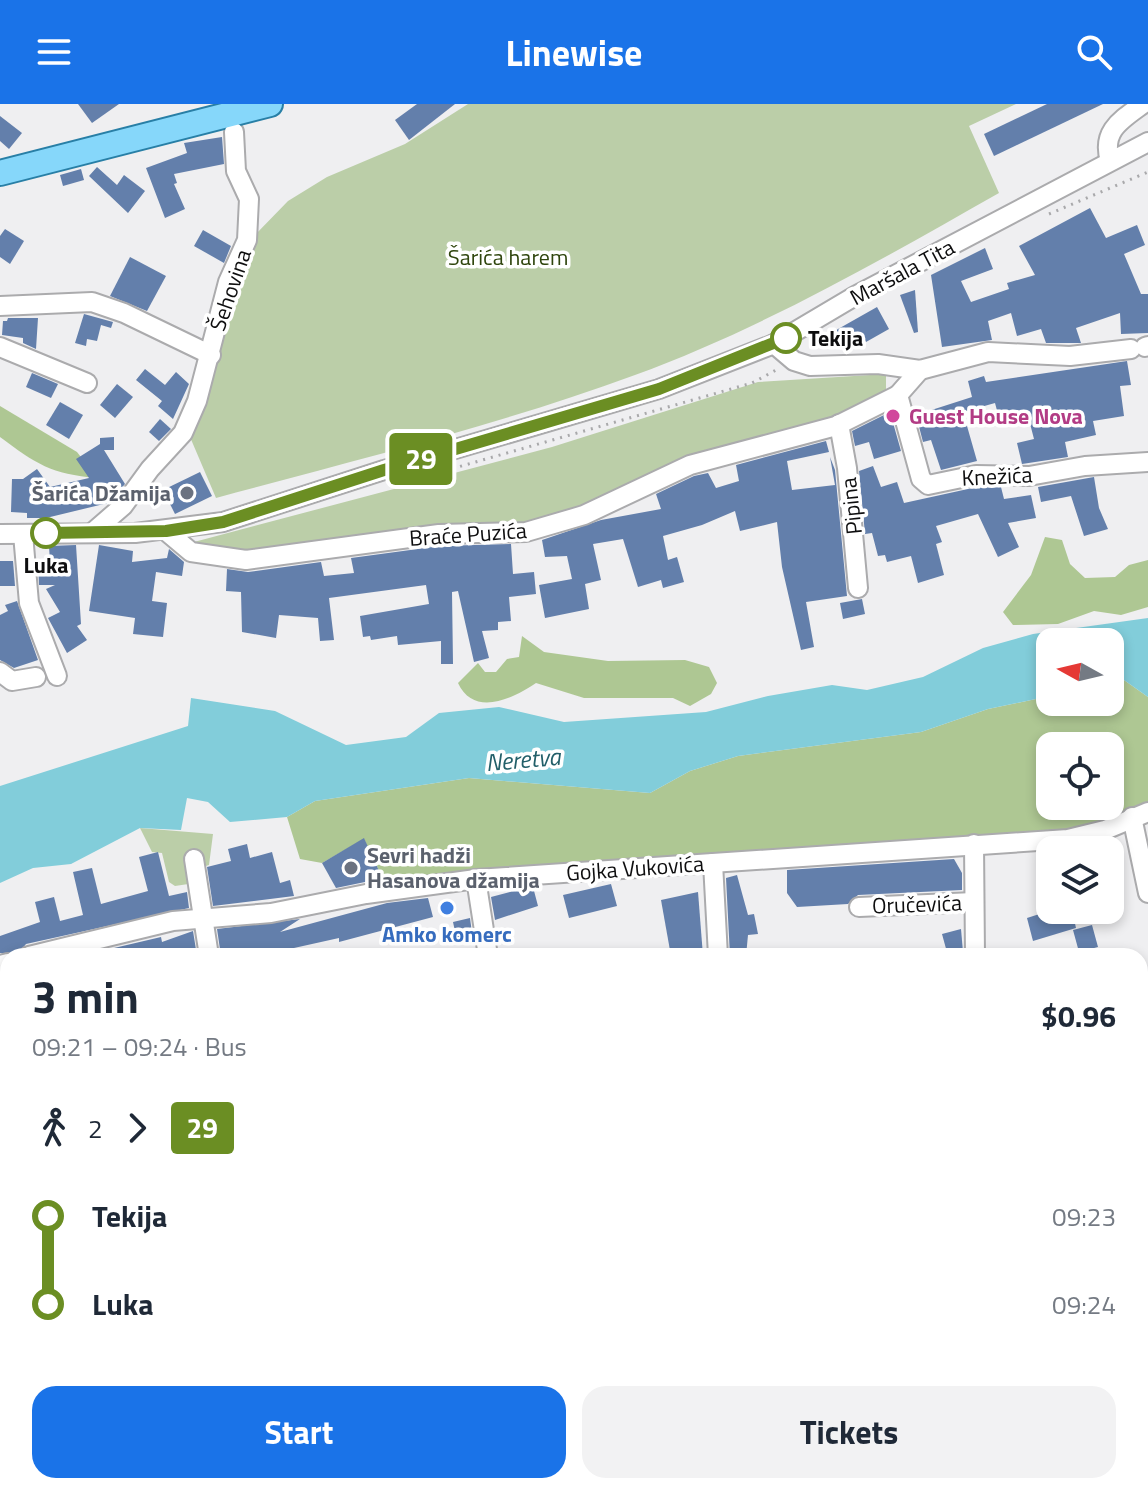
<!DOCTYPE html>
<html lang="en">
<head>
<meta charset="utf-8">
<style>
	body { margin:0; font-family:"Titillium Web",sans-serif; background:#f2f2f3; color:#1f2937; height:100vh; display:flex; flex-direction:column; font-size:30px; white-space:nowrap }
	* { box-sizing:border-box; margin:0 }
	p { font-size:26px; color:#747a83 }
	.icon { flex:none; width:44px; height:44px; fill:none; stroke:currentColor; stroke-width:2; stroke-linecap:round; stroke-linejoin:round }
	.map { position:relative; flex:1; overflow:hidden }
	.panel { position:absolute; left:0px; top:844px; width:1148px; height:546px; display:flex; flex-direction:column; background:#fff; border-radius:24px 24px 0 0; box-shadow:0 4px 12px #0003 }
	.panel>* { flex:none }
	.badge { padding:0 16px; border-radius:6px; font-size:28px; line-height:52px }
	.needle { width:52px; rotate:278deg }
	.buttons { position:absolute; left:1036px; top:524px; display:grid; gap:16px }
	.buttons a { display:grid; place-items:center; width:88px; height:88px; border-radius:16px; background:#fff; box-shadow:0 4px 12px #0003; font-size:40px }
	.map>.badge { position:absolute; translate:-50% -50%; box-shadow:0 0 0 4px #fff }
	.legs { display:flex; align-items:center; gap:12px; height:88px; padding:0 32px; font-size:26px }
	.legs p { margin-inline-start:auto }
	.headline { display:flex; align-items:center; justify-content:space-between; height:136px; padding:0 32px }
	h1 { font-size:44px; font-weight:700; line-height:60px }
	.button { display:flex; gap:16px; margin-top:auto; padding:16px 32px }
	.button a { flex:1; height:92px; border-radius:24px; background:#1a73e8; color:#fff; font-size:32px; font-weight:700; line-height:92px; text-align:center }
	.button a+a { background:#f2f2f3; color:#1f2937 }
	ul { padding:0 32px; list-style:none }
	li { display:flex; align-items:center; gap:28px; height:88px; font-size:30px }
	li i { display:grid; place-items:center; width:12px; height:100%; margin:0 10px; background:currentColor }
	li i::after { content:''; width:20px; height:20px; margin:-10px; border:6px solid; border-radius:50%; background:#fff }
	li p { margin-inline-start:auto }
	li:first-child i { background:linear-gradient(#0000 50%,currentColor 0) }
	li:last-child i { background:linear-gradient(currentColor 50%,#0000 0) }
	header { display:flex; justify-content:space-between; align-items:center; height:104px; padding:0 32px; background:#1a73e8; color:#fff; font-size:36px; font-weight:700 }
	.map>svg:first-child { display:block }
	.green { fill:#bbcea8 }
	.forest { fill:#aec793; fill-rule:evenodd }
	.water { fill:#82cdda }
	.building { fill:#637fab }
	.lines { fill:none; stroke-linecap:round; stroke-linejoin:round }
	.minor-casing { stroke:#ababad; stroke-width:22 }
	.major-casing { stroke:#287fa6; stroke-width:28 }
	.path { stroke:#a9a9ab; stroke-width:3; stroke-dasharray:2 6; stroke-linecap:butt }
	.minor { stroke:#fff; stroke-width:18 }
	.major { stroke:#86d7fa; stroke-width:24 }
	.line-1-casing { stroke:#fff; stroke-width:18 }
	.line-1 { stroke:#6b8e23; stroke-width:12 }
	.stop-1-dot { fill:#fff; stroke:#6b8e23; stroke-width:4 }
	.hotel-dot { fill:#d1479c; stroke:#fff; stroke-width:3 }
	.worship-dot { fill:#6b7280; stroke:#fff; stroke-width:3 }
	.shop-dot { fill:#3f7fe0; stroke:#fff; stroke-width:3 }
	.labels { text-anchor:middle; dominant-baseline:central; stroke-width:7; stroke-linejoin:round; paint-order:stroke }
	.park-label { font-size:22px; fill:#2f450d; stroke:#fff }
	.street-label { font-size:22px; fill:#0e0e0f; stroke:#fff }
	.stop-label { font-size:22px; font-weight:bold; fill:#0e0e0f; stroke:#fff; text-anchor:start }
	.hotel-label { font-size:22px; font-weight:bold; fill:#b23c85; stroke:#fff; text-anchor:start }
	.worship-label { font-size:22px; font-weight:bold; fill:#5b616d; stroke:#fff; text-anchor:end }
	.shop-label { font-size:22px; font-weight:bold; fill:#366cbe; stroke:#fff }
	.water-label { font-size:24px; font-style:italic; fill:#225f69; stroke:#fff }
</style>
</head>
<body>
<header><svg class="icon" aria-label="menu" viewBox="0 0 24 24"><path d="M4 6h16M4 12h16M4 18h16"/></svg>Linewise<svg class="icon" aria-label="search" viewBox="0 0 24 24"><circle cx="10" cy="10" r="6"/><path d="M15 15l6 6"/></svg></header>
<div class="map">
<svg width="1148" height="1389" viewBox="0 0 1148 1389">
	<rect width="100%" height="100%" fill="#efeff1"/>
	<g class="green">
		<path d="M 468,0 L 1016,0 L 969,22 L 999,89 C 881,156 763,224 635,271 C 499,321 356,356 216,394 L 190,333 L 250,136 L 288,97 L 327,73 L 405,40 Z"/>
		<polygon points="886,270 886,290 834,318 529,424 264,448 197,446 194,438 552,343 758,278"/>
		<polygon points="140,724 213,730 209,761 200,764 195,779 175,782 169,778 162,749 152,748"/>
		<polygon points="1140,1018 1148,1018 1148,1191 1140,1193"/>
		<polygon points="8,1077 8,1382 301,1382 300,1389 0,1389 0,1079"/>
		<polygon points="388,1382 567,1382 569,1389 390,1389"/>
		<polygon points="994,1382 1106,1382 1112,1389 1013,1389"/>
	</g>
	<g class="forest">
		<path d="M 0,302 L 77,348 L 97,374 C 51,370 36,360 0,333 Z"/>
		<polygon points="1045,433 1062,436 1070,460 1085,474 1115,473 1129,461 1148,456 1148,503 1121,511 1094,507 1058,520 1013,521 1003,508 1031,471"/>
		<path d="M 522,532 L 544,548 L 608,557 L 685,556 L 709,563 L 717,579 L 711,590 L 690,602 L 673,594 L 584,594 L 536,579 C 514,594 474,614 458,579 L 478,559 L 485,568 L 496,568 L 507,555 L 519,553 Z"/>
		<path d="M 1124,576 L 1148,593 L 1148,708 L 1105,726 L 382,788 L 380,769 L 364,735 L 322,759 L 300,755 L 287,713 L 315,697 L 469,674 L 650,689 L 690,667 L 738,652 L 921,628 L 988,605 L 1050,592 L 1050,598 L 1110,598 L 1110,579 ZM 1050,642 L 1110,642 L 1110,702 L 1050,702 Z"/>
	</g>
	<polygon class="water" points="1148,514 1148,593 1124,576 1110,579 1110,538 1050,538 1050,592 988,605 921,628 738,652 690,667 650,689 469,674 315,697 287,713 230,718 208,698 187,694 181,726 140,724 71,760 33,764 0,779 0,682 188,622 191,594 275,607 346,641 406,633 439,609 499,603 564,618 706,608 768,592 832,581 867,586 923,573 983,544 1033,530"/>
	<g class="building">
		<polygon points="78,0 119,0 92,19"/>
		<polygon points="417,0 455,0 409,36 395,16"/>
		<polygon points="1047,0 1103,0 994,52 984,30"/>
		<polygon points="0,12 22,29 9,45 0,37"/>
		<polygon points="222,33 224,60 174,70 177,79 174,80 185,105 165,114 146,64 187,49 184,39"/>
		<polygon points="97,63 117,81 124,71 145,87 128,109 89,72"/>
		<polygon points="81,65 84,76 63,82 60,71"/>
		<polygon points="1090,104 1106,134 1137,121 1145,141 1124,150 1141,190 1148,190 1148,229 1121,230 1120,209 1076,224 1081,239 1046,239 1041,225 1017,232 1011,209 988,217 992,236 942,243 931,171 985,144 993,165 961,177 971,198 1009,185 1007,179 1035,171 1019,142"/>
		<polygon points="5,125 24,137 10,160 0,153 0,132"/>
		<polygon points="203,126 231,142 224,159 194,142"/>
		<polygon points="130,153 166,172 147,207 110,192"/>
		<polygon points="915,186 918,228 914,229 900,191"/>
		<polygon points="877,203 889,225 866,238 863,232 840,244 831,229"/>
		<polygon points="84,210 113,218 111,224 101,221 97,237 87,235 86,242 75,239"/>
		<polygon points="8,214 38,214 36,245 23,239 23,234 2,231 3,217 7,217"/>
		<polygon points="1127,257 1131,281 1120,282 1124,312 1093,317 1096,331 1065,338 1068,353 1022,360 1017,339 1034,335 1027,308 999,314 995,299 963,308 977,357 941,366 931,336 923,338 916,311 972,293 968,277 984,272 986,278"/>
		<polygon points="145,265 165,281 176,268 189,280 173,315 158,302 162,297 136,276"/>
		<polygon points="32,269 58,280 51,294 26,283"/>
		<polygon points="117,280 133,293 115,314 100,301"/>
		<polygon points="60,298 83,311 69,335 46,321"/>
		<polygon points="890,308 901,347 874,355 869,338 855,342 852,327"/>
		<polygon points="160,315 171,325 159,337 149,328"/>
		<polygon points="114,333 114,346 104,346 125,380 108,399 46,414 27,414 27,409 11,408 12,375 23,375 37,365 50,383 89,374 76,355 100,340 100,334"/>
		<polygon points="826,337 829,348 787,357 792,386 835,381 830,353 835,366 847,492 806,498 814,543 801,546 782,463 777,418 740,427 735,407 702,421 663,432 668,456 677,453 684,478 663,484 661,476 638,483 623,435 593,440 601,476 585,480 589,505 545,514 539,481 572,475 567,452 545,453 542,436 601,416 661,405 656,390 694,372 708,369 716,384 739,377 736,361"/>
		<polygon points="873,362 881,383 897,378 904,399 977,383 1001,383 1004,395 1031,391 1036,414 1008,419 1019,443 998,453 978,410 936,422 942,438 936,440 944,471 918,479 911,452 887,458 885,451 878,452 872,429 865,430 859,367"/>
		<polygon points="200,368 212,392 175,410 163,386"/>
		<polygon points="1094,373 1099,404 1108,425 1084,432 1071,392 1041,398 1038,383"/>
		<polygon points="511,440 513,470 534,468 536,490 509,493 511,517 498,518 498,526 482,527 489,554 474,558 458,487 452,488 453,560 441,560 441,537 398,541 397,532 371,536 370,532 363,533 360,512 429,500 426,481 329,494 334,536 320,537 318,514 279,511 276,534 242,528 241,488 226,487 227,465 248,468 321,458 324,472 354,469 351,454 440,442"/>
		<polygon points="76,441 81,520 77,522 87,536 67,549 48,514 60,508 46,485 55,481 39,481 38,460 50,458 49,442"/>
		<polygon points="99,441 133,447 132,458 167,454 169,445 184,458 182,472 156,468 152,497 167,499 163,533 133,530 135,514 89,507"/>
		<polygon points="0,457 13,457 15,482 0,482"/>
		<polygon points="862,495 865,510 843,515 840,499"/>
		<polygon points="17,497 38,556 14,564 0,556 0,511 8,507 5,501"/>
		<polygon points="364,734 380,769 365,778 336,784 322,759"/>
		<polygon points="247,740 250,754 272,748 280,779 290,776 294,792 213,802 207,763 231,757 228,745"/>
		<polygon points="158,748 169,792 187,788 189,804 26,840 17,851 0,849 0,832 40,818 35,798 54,793 60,817 83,811 73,768 92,764 101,800 148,787 139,753"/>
		<polygon points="954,755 962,769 962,786 858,791 848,800 797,803 787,789 787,766"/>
		<polygon points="737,771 748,811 754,810 758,830 748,831 746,852 730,852 726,774"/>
		<polygon points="611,780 617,802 569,814 563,791"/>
		<polygon points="533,783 538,802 495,816 491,793 514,787 514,784"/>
		<polygon points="698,788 703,852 671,852 661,796"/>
		<polygon points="428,794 433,813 339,838 339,834 276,848 275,844 241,852 239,848 221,852 217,825 300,815 280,828 387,799"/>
		<polygon points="1052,806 1072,806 1076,824 1033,837 1027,814"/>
		<polygon points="470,814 473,837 458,841 453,818"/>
		<polygon points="1092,821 1098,843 1079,848 1073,826"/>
		<polygon points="961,825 963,848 948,852 942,830"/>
		<polygon points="193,827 197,852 80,852 161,833 162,838"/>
	</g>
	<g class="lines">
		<g class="minor-casing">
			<g id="minor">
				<path d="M 1110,57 C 1101,27 1121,16 1143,0"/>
				<polyline points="0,202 92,198 124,209 211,251"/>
				<polyline points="774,240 794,257 810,262 878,260 920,266 988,248 1070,252 1131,245"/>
				<polyline points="0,243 87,279"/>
				<polyline points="1145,243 1148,242"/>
				<polyline points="920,266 898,291 921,375 928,381 976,371 1029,372 1085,362 1148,358"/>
				<polyline points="839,320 847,364 858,484"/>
				<polyline points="166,427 191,448 246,456 439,430 526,428 584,411 690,361 836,322 898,291"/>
				<polyline points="93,428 123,402 150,365 183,329 197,297 228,178 247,136 249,95 236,67 234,28"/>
				<polyline points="0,430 135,429 223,418 384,366 659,285 774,240 855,192 1148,38"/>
				<polyline points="23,430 29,499 57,572"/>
				<polyline points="0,568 12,577 36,573"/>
				<polyline points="1132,713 1148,789"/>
				<polyline points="974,740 975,852"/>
				<polyline points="194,755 209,852"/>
				<polyline points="713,759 718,852"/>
				<polyline points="476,775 488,852"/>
				<polyline points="859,803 974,798"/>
				<polyline points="29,852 173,817 271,809 366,790 476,775 1068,735 1105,726 1148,708"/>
				<polyline points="0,861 8,859"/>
			</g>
		</g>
		<g class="major-casing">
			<g id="major">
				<polyline points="0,69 270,0"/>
				<polyline points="1140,967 1148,964"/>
				<polyline points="1140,994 1148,992"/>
				<polyline points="0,1045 8,1044"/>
				<polyline points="0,1064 8,1062"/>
			</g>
		</g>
		<g class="path">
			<polyline points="1049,110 1148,68"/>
			<polyline points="437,369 752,279 778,265"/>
			<polyline points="1140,942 1148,939"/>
		</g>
		<use href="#minor" class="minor"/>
		<use href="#major" class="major"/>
	</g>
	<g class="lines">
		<g class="line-1-casing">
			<polyline id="line-1" points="46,429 166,427 223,418 384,366 659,285 786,234"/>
		</g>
		<use href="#line-1" class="line-1"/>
	</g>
	<g class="stop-1-dot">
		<circle cx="786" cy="234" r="14"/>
		<circle cx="46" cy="429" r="14"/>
	</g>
	<circle class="hotel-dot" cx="893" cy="312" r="8"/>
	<g class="worship-dot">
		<circle cx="187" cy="389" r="8"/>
		<circle cx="351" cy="764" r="8"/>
	</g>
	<circle class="shop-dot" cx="447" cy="804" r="8"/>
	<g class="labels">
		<g class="park-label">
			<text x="508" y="153">Šarića harem</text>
		</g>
		<g class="street-label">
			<text transform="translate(902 168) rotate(-28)">Maršala Tita</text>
			<text transform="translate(230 186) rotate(-71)">Šehovina</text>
			<text transform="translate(997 372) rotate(-3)">Knežića</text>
			<text transform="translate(851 402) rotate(-96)">Pipina</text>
			<text transform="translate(468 430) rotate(-4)">Braće Puzića</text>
			<text transform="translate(635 764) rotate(-4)">Gojka Vukovića</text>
			<text transform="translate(917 800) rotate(-2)">Oručevića</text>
		</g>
		<g class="stop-label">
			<text x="808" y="234">Tekija</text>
			<text x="46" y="461" text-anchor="middle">Luka</text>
		</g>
		<g class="hotel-label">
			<text x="909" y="312">Guest House Nova</text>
		</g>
		<g class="worship-label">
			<text x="171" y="389">Šarića Džamija</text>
			<text x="367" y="751" text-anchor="start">Sevri hadži<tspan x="367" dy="25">Hasanova džamija</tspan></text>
		</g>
		<g class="shop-label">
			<text x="447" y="830">Amko komerc</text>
		</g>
		<g class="water-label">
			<text transform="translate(523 655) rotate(-5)">Neretva</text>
		</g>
	</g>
</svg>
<div class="buttons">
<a><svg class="needle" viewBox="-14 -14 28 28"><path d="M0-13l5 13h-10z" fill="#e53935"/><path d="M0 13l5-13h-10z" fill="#747a83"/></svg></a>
<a><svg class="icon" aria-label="locate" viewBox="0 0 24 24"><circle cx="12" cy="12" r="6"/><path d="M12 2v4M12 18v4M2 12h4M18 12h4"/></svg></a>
<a><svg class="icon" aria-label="layers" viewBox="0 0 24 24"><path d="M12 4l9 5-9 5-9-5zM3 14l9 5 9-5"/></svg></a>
</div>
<b class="badge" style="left:421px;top:355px;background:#6b8e23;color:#fff">29</b>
<section class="panel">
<div class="headline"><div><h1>3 min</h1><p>09:21 – 09:24 · Bus</p></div><b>$0.96</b></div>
<div class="legs"><svg class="icon" aria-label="walk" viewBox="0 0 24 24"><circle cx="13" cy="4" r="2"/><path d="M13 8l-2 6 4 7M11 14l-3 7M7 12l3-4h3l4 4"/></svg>2<svg class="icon" aria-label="forward" viewBox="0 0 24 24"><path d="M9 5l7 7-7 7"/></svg><b class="badge" style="background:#6b8e23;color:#fff">29</b></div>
<ul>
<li><i style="color:#6b8e23"></i><b>Tekija</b><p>09:23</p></li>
<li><i style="color:#6b8e23"></i><b>Luka</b><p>09:24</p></li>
</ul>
<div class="button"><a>Start</a><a>Tickets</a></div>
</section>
</div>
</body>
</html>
